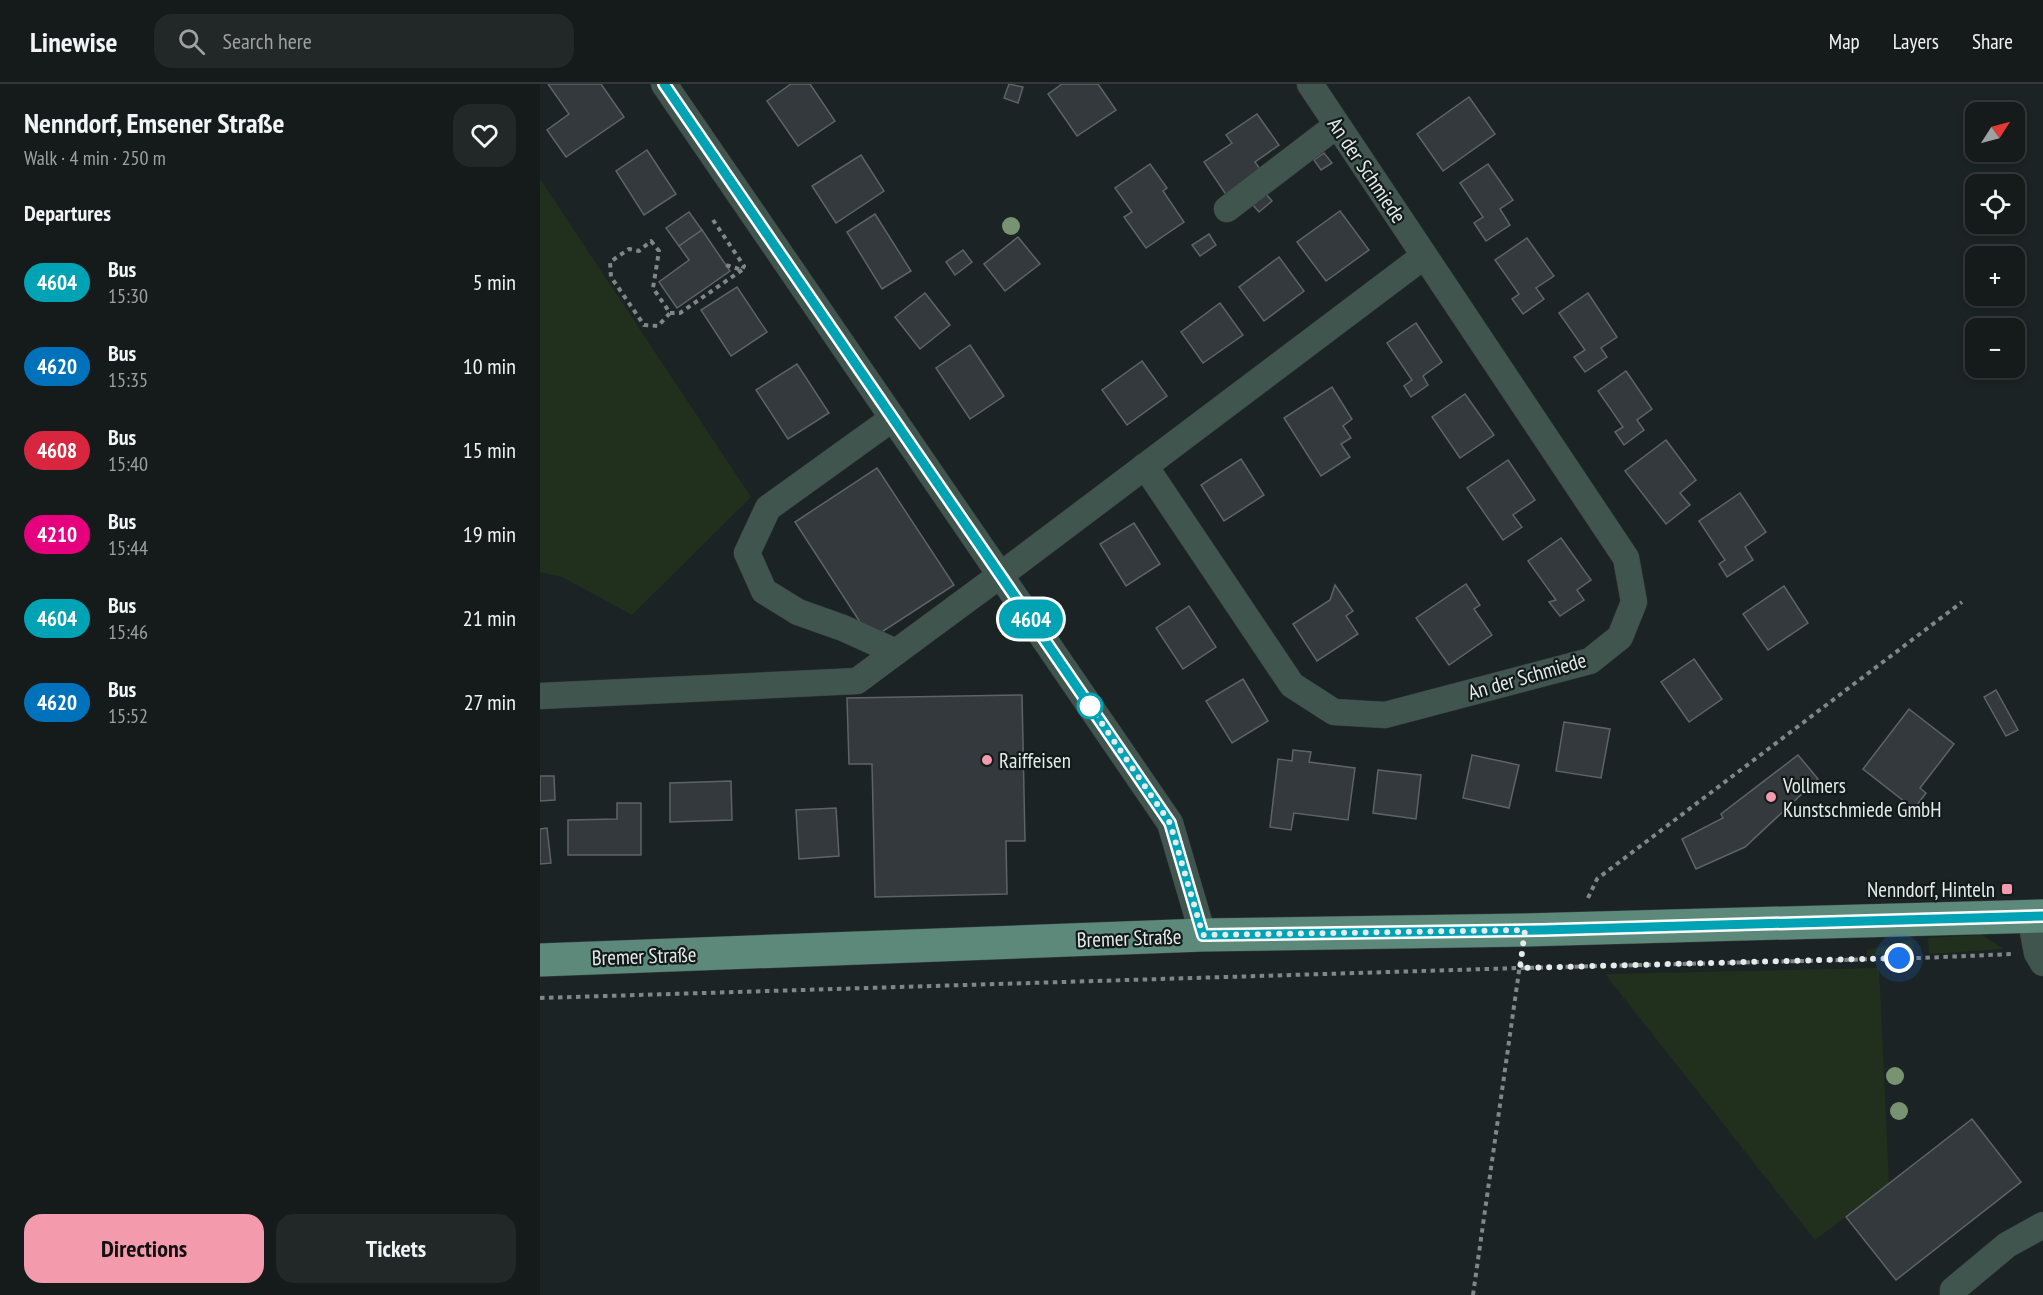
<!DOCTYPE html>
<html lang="en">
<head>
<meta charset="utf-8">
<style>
	body { margin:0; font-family:"PT Sans Narrow",sans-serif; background:#222728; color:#f1f3f6; height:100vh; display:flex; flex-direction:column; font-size:22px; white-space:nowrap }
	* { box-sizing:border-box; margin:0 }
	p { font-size:20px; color:#9da1a3 }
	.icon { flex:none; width:33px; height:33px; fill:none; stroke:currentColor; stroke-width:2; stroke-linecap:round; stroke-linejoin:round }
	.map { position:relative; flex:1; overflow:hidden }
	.panel { display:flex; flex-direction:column; background:#151a1b; width:540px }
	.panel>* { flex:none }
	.badge { padding:0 12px; border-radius:20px; font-size:21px; line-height:39px }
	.needle { width:39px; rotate:54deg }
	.buttons { position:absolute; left:1425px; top:18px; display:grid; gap:12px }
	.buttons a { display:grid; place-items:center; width:60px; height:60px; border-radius:12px; background:#151a1b; box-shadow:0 3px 9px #0003,0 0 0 2px #34383a; font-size:30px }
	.you { position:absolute; width:30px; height:30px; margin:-15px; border:4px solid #fff; border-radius:50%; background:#1a73e8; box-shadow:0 0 0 9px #1a73e833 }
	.map>.badge { position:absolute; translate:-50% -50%; box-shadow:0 0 0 3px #fff }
	h2 { padding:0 24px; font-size:22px; line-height:54px }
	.round { display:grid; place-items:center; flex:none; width:63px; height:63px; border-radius:18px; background:#222728 }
	.head { display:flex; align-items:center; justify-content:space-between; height:102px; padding:0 24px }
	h1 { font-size:28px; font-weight:700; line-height:45px }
	.primary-button { display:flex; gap:12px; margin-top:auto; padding:12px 24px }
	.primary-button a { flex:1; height:69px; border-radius:18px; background:#f39aac; color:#111; font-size:24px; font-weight:700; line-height:69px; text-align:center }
	.primary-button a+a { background:#222728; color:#f1f3f6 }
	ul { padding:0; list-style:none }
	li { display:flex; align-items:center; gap:18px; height:84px; padding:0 24px }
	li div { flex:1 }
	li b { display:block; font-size:22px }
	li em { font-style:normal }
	li .badge { min-width:66px; font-weight:700; text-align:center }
	header { display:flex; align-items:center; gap:36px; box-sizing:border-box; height:84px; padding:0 30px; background:#151a1b; border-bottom:2px solid #34383a }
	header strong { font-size:28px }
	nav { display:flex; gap:33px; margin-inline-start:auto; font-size:21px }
	.search { width:420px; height:54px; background:#222728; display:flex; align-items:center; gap:15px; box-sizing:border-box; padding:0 21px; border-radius:18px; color:#9da1a3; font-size:22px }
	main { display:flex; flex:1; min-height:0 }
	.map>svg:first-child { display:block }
	.green { fill:#21301c }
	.building { fill:#34393d; stroke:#5d6367; stroke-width:1.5 }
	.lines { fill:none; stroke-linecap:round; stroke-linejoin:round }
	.minor-casing { stroke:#383f40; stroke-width:27 }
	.major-casing { stroke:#383f40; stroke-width:34 }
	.path { stroke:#818788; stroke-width:4; stroke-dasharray:4.5 4.5; stroke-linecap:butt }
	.minor { stroke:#40554e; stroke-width:26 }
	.major { stroke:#5c8979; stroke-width:33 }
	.tree { fill:#779372 }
	.line-casing { stroke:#fff; stroke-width:14 }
	.line { stroke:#00a3b4; stroke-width:9 }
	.walk { stroke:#e5eaea; stroke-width:6; stroke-dasharray:0 10.8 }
	.stop-dot { fill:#fff; stroke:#00a3b4; stroke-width:3 }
	.poi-dot { fill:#f39aac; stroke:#131a1a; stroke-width:2 }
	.labels { text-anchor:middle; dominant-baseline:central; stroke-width:4.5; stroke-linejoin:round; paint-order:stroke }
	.street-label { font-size:21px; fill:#e5eaea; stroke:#131a1a }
	.poi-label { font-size:21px; fill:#e5eaea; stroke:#131a1a; text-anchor:start }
</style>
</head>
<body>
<header>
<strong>Linewise</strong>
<div class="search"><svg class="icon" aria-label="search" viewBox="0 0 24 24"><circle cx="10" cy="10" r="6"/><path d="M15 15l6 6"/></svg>Search here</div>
<nav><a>Map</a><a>Layers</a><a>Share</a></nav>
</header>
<main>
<section class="panel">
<div class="head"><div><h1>Nenndorf, Emsener Straße</h1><p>Walk · 4 min · 250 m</p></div><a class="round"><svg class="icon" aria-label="heart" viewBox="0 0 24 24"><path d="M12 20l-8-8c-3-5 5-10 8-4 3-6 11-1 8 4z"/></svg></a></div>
<h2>Departures</h2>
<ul>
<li><span class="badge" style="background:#00a3b4;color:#fff">4604</span><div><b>Bus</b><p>15:30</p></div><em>5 min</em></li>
<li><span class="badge" style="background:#0072bc;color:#fff">4620</span><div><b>Bus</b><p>15:35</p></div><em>10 min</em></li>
<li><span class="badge" style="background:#d7263d;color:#fff">4608</span><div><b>Bus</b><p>15:40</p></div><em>15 min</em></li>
<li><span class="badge" style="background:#e6007e;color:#fff">4210</span><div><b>Bus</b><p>15:44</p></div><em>19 min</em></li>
<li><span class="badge" style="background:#00a3b4;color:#fff">4604</span><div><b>Bus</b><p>15:46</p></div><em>21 min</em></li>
<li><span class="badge" style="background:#0072bc;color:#fff">4620</span><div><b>Bus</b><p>15:52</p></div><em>27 min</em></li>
</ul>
<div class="primary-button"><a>Directions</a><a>Tickets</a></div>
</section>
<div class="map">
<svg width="1503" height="1211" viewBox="0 0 1503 1211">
	<rect width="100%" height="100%" fill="#1c2324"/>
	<g class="green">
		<polygon points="0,95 211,413 92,531 22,493 0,488"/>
		<polygon points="1442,851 1464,865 1389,870 1388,854"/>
		<polygon points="1371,856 1374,868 1327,872 1327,866"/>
		<polygon points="1339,884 1349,1100 1275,1156 1065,890"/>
	</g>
	<g class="building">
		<polygon points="8,0 61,0 84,33 26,73 7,46 29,30"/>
		<polygon points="251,0 270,0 295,37 258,62 227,17"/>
		<polygon points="469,0 483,3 478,19 464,14"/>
		<polygon points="522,0 558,0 576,26 537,52 508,10"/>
		<polygon points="929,13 955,50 903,87 877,50"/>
		<polygon points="717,30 739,61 715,78 722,88 687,112 664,78 692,59 686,51"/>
		<polygon points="107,66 136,110 104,131 76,87"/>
		<polygon points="784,69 792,79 781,86 774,76"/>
		<polygon points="321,71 344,107 296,139 272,102"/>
		<polygon points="610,80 627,104 623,107 644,138 606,164 584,133 592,128 575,104"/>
		<polygon points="948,80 973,116 960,125 970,141 946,157 934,139 943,133 920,99"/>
		<polygon points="725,109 732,117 719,128 712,120"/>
		<polygon points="800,127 829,166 786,197 757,158"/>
		<polygon points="149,128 162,146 139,162 126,144"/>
		<polygon points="335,130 371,187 342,205 307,148"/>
		<polygon points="162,146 190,187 137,224 119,198 149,176 139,162"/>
		<polygon points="669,150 676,161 660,172 652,161"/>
		<polygon points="478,153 500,180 465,207 444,180"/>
		<polygon points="987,154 1014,192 996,204 1004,215 983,230 972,215 979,210 955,176"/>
		<polygon points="423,166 432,178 415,191 406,178"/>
		<polygon points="739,173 764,207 724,237 699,203"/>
		<polygon points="197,203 227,248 191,272 161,226"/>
		<polygon points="385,209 410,241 380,265 355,233"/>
		<polygon points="1048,209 1077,253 1061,264 1067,273 1045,288 1034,273 1045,266 1019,229"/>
		<polygon points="680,219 703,251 663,279 641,248"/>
		<polygon points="876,239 902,278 883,292 888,301 871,313 864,302 872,296 847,259"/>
		<polygon points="430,261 464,312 430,335 396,284"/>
		<polygon points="602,277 627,312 587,341 562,306"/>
		<polygon points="257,280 289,329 248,355 216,306"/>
		<polygon points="1086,287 1112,325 1097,336 1104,346 1084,361 1075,348 1083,343 1058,307"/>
		<polygon points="792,303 812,335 803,342 811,354 801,360 810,373 781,392 744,334"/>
		<polygon points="925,310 954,351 920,374 892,333"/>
		<polygon points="1126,356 1156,396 1140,409 1150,421 1126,440 1085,387"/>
		<polygon points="701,375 724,411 684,437 661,401"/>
		<polygon points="968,376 995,416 973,431 982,443 963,456 927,404"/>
		<polygon points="337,384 414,501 331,555 255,438"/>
		<polygon points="1200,409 1226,448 1205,463 1213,476 1187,493 1179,480 1185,476 1159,437"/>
		<polygon points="594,439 620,480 586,502 560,460"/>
		<polygon points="1021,454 1051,496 1037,506 1044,516 1020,532 1009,518 1016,516 988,477"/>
		<polygon points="926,500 940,521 934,525 952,551 909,581 876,534"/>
		<polygon points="795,501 813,527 806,532 818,550 777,577 753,540 790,516"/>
		<polygon points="1244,502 1268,539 1228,566 1203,530"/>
		<polygon points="649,522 676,563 643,585 616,544"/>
		<polygon points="1154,575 1182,615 1149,638 1121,598"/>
		<polygon points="703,595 728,637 692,659 666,617"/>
		<polygon points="1456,606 1478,646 1466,652 1444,613"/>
		<polygon points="482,611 485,757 466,757 467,810 335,813 332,680 309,680 307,614"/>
		<polygon points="1369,625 1414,660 1380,704 1386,709 1374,725 1323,685"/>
		<polygon points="1024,638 1070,645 1061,694 1016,687"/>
		<polygon points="753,666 771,668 769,678 815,684 808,736 754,729 751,746 730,743 738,675 752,677"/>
		<polygon points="932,671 979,681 969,724 923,714"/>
		<polygon points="1258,671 1278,695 1205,763 1156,785 1142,755 1183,734 1181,730"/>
		<polygon points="838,686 881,691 876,735 833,729"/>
		<polygon points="0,692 14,692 15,716 0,717"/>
		<polygon points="191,697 192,736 130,738 130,699"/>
		<polygon points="77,719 101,719 101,771 28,771 28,736 77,735"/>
		<polygon points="296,724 299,772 259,775 256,726"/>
		<polygon points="7,744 11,779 0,780 0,745"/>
		<polygon points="1432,1035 1481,1098 1356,1196 1306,1133"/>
	</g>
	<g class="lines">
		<g class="minor-casing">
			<g id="minor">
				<polyline points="124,0 630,739 663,851"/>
				<polyline points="687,125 797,41"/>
				<polyline points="353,334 228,424 207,469 224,507 258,528 303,544 356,568 478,478 884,172"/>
				<polyline points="605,382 752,601 794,628 845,631 1050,577 1080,553 1094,518 1086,474 770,0"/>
				<polyline points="0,612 317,597 356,568"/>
				<polyline points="1490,832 1497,869 1503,879"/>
				<polyline points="1413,1211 1413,1206 1467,1161 1503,1141"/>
			</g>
		</g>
		<g class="major-casing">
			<polyline id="major" points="0,876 663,851 985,846 1503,832"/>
		</g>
		<g class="path">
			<polyline points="173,136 204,182 202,186 186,181"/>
			<polygon points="111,157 119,167 113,204 130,229 118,242 104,241 71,193 70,178 89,165 99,167"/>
			<polyline points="130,229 140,229 202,186"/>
			<polyline points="1048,814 1057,795 1422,518"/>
			<polyline points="0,914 980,884 1381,874 1472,870"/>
			<polyline points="933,1211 981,873"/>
		</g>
		<use href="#minor" class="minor"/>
		<use href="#major" class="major"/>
	</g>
	<g class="tree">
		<circle cx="471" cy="142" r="9"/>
		<circle cx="1355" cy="992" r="9"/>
		<circle cx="1359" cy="1027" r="9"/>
	</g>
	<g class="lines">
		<g class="line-casing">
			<polyline id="line" points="124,0 630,739 663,851 1002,846 1503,832"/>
		</g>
		<use href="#line" class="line"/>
		<polyline class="walk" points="550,622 630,739 663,851 985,846 980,884 1359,874"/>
	</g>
	<circle class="stop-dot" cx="550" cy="622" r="12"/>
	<g class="poi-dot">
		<circle cx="447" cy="676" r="6"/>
		<circle cx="1231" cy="713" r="6"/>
		<rect x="1461" y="799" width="12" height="12" rx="3"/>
	</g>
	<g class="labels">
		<g class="street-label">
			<text transform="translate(827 86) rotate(56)">An der Schmiede</text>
			<text transform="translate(987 592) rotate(-16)">An der Schmiede</text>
			<text transform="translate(589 854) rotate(-2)">Bremer Straße</text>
			<text transform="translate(104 872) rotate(-2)">Bremer Straße</text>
		</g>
		<g class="poi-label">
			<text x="459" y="676">Raiffeisen</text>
			<text x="1243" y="701">Vollmers<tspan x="1243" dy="24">Kunstschmiede GmbH</tspan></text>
			<text x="1455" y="805" text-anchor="end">Nenndorf, Hinteln</text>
		</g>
	</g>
</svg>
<div class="buttons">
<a><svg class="needle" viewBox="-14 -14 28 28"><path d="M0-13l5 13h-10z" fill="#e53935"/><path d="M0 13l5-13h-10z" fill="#9da1a3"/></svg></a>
<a><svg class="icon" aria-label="locate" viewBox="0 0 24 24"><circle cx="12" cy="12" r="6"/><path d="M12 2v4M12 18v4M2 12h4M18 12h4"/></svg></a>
<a>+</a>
<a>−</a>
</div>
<div class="you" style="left:1359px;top:874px"></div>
<b class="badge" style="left:491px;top:535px;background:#00a3b4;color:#fff">4604</b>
</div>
</main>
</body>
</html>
